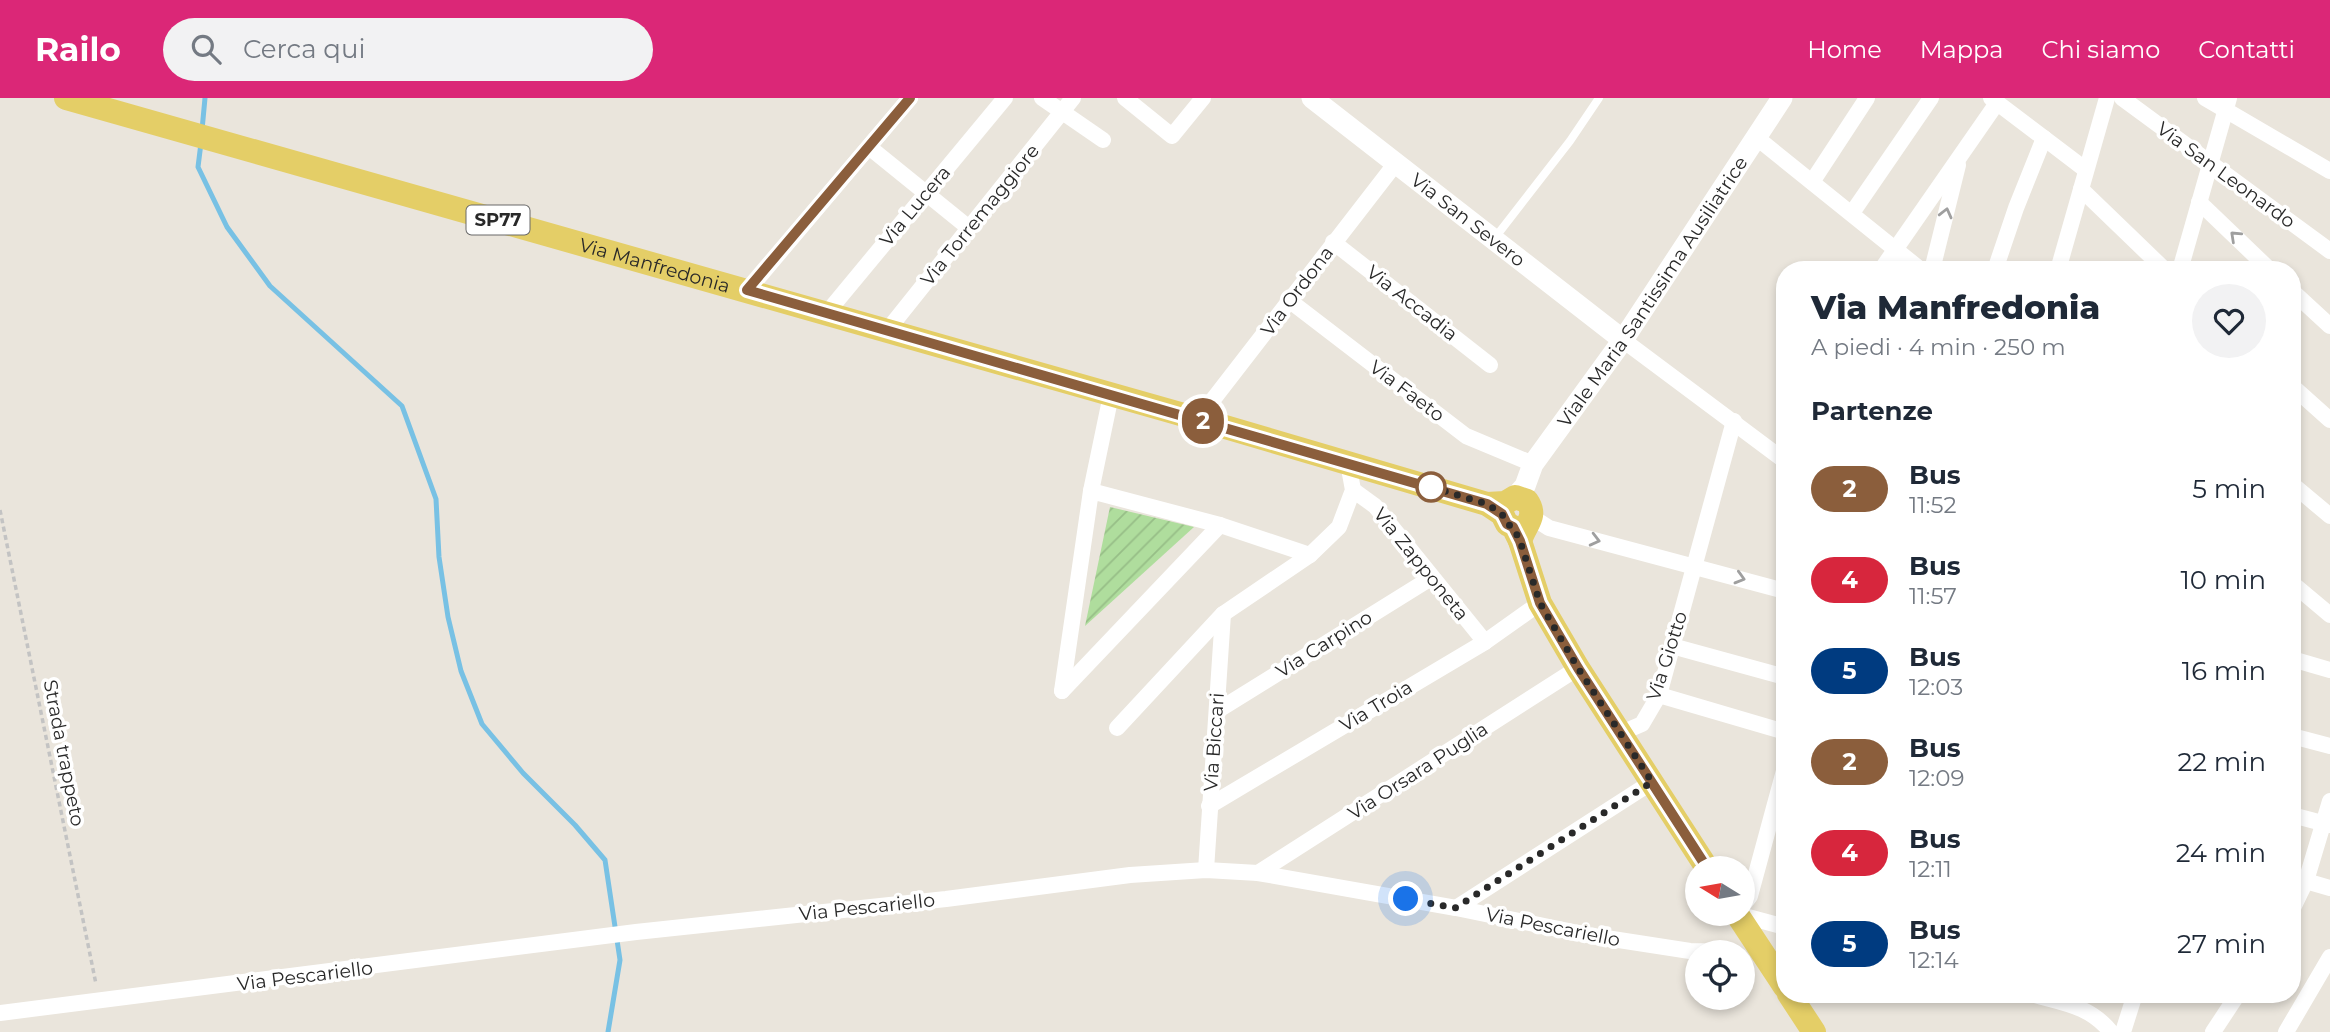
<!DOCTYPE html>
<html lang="it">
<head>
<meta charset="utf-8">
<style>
	body { margin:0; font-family:Montserrat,sans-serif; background:#f2f2f3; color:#1f2937; height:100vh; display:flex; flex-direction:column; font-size:26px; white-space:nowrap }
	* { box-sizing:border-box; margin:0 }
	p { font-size:23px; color:#747a83 }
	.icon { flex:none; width:38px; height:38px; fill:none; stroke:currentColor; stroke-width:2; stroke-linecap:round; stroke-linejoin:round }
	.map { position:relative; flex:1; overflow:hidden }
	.panel { position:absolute; left:1776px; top:163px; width:525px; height:742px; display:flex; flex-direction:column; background:#fff; border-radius:28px; box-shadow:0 4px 10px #0003 }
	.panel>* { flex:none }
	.badge { padding:0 14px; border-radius:23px; font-size:24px; line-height:46px }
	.needle { width:46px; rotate:281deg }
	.fabs { position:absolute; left:1685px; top:758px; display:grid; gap:14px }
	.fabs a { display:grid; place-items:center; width:70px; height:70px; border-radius:50%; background:#fff; box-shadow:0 4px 10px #0003; font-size:35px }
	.you { position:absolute; width:35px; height:35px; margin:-18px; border:5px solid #fff; border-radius:50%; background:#1a73e8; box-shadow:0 0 0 10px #1a73e833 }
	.map>.badge { position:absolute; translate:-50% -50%; box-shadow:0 0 0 4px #fff }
	h2 { padding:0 35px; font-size:26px; line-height:63px }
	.round { display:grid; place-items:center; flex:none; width:74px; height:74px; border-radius:37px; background:#f2f2f3 }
	.headline { display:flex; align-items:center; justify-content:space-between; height:119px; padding:0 35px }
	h1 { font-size:33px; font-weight:800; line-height:52px }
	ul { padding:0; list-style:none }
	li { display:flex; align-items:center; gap:21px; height:91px; padding:0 35px }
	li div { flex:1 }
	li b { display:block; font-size:26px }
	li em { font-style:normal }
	li .badge { min-width:77px; font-weight:700; text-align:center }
	header { display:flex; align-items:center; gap:42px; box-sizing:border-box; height:98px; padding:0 35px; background:#db2777; color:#fff }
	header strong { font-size:33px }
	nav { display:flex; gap:38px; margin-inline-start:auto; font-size:24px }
	.search { width:490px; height:63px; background:#f2f2f3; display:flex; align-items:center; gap:18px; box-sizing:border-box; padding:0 24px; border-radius:38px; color:#747a83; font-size:26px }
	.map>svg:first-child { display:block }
	.garden { fill:url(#garden-furrows) }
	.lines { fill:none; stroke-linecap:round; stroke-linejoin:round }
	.stream { stroke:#78c1e4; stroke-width:5 }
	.path { stroke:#c3c3c3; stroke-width:3.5; stroke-dasharray:5 3.5; stroke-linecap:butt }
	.lane { stroke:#fff; stroke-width:8 }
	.street { stroke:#fff; stroke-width:16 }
	.secondary { stroke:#fff; stroke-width:21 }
	.primary { stroke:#e4ce67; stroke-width:24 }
	.oneway { stroke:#9f9f9f }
	.line-casing { stroke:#fff; stroke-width:16 }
	.line { stroke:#8b5e3c; stroke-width:10 }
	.walk { stroke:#292929; stroke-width:7; stroke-dasharray:0 12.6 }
	.stop-dot { fill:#fff; stroke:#8b5e3c; stroke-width:3.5 }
	.labels { text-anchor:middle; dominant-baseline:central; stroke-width:7; stroke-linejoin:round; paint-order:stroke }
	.shield { fill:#fff; stroke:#696969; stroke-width:2 }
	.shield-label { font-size:18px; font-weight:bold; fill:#292929 }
	.street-label { font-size:19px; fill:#292929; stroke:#fff }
</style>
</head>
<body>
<header>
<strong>Railo</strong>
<div class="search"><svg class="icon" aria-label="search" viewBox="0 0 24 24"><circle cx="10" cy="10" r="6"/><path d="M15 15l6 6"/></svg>Cerca qui</div>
<nav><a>Home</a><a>Mappa</a><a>Chi siamo</a><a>Contatti</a></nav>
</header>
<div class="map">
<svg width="2330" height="934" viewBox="0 0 2330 934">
	<defs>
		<pattern id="garden-furrows" width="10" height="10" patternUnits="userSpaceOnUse" patternTransform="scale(1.75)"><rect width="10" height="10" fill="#afdd9d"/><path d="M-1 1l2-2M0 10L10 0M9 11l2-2" fill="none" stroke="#97be87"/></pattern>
	</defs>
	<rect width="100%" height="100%" fill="#eae5dc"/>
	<polygon class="garden" points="1110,409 1194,429 1085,528"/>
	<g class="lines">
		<g class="stream">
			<polyline points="202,32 205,0"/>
			<polyline points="201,45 198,69 227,129 270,188 402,308 436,401 439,459 448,519 461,573 482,626 523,675 575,727 605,762 620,862 608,934"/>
		</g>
		<polyline class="path" points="0,412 96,886"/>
		<polyline class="lane" points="1494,141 1570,43 1599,0"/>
		<g class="street">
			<polyline points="1042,0 1103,42"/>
			<polyline points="1125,0 1172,38 1203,0"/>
			<polyline points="1991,0 2086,72"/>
			<polyline points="2122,0 2330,153"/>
			<polyline points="2205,0 2330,73"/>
			<polyline points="1757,40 1921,172"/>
			<polyline points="869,49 969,130"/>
			<polyline points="1812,84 1867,0"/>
			<polyline points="2081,91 2165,172"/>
			<polyline points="2199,104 2270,172"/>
			<polyline points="1852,115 1931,0"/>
			<polyline points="1333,144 1490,267"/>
			<polyline points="1881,172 1997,5"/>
			<polyline points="1932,172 1958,67"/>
			<polyline points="1995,172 2016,110 2044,40"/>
			<polyline points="2058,172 2107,0"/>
			<polyline points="2180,172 2229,0"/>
			<polyline points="747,193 910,0"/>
			<polyline points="2292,193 2330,228"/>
			<polyline points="1290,203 1466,338 1533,366"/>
			<polyline points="826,216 1005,0"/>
			<polyline points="886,234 1073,0"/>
			<polyline points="1623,242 1785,363"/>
			<polyline points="2292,288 2330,322"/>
			<polyline points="1198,321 1396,65"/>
			<polyline points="2292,386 2330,418"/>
			<polyline points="1353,392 1375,408 1485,544"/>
			<polyline points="1091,393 1111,297"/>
			<polyline points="1532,419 1549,430 1785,493"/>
			<polyline points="2292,485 2330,517"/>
			<polyline points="1672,548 1785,579"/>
			<polyline points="2292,561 2330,572"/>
			<polyline points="1062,593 1091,393 1220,427 1310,457"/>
			<polyline points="1062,593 1220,427"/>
			<polyline points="1659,597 1785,634"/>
			<polyline points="1217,613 1431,480"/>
			<polyline points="1117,630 1223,516 1310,457 1339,429 1353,392 1348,365"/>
			<polyline points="1621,635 1642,626 1659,597 1734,323"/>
			<polyline points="2292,638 2330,648"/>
			<polyline points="1209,708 1485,544 1540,505"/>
			<polyline points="2292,717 2330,727"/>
			<polyline points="1206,772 1223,516"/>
			<polyline points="1258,775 1578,570"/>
			<polyline points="2292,779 2330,790"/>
			<polyline points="1743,807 1750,798 1785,669"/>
			<polyline points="1456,810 1652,684"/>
			<polyline points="2292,812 2306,783 2330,703"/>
			<polyline points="1737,816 1785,829"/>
			<path d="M 2031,896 C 2062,905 2089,907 2111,934"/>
			<polyline points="0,915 636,834 946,801 1130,777 1206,772 1258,775 1456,810 1593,838 1690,853 1732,854"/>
			<polyline points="2123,934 2135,896"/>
			<polyline points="2213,934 2238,896"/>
			<polyline points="2286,934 2330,859"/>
		</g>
		<g class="secondary">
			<path id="s1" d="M 1312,0 L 1623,242"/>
			<path id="s2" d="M 1515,399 L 1525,388 L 1533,366 L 1623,242 L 1782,0"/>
		</g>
		<g class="primary">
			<path id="s3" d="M 66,0 L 1198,321 L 1487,406 L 1502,416 L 1507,426 L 1513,429 L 1520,443 L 1540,505 L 1578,570 L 1707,770"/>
			<path d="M 1487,406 L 1505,405 L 1515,399 L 1527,403 C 1538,419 1525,426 1520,443"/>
			<polyline points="1737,816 1785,889"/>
			<polyline points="1789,896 1814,934"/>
		</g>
	</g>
	<defs><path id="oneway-chevron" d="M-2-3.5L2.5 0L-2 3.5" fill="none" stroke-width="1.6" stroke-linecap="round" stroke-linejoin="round" transform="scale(1.75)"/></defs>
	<g class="oneway">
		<use href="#oneway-chevron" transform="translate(1946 115) rotate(-76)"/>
		<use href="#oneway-chevron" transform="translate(2235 138) rotate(-137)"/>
		<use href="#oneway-chevron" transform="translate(1595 442) rotate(14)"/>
		<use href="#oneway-chevron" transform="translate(1740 480) rotate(16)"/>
	</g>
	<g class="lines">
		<g class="line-casing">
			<polyline id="line" points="910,0 747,192 1487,406 1502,416 1507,426 1513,429 1520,443 1540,505 1578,570 1707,770"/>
		</g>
		<use href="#line" class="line"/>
		<polyline class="walk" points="1406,801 1455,810 1652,684 1578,570 1540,505 1520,443 1513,429 1507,426 1502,416 1487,406 1428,388 1431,389"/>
	</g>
	<circle class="stop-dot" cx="1431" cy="389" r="14"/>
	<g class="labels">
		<rect class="shield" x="466.5" y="107.5" width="63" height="29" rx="5"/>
		<g class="shield-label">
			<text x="498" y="122">SP77</text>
		</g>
		<g class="street-label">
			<text transform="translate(2226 77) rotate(36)">Via San Leonardo</text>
			<text transform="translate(915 108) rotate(-50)">Via Lucera</text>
			<text transform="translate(980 117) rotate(-51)">Via Torremaggiore</text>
			<text stroke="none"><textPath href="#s1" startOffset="198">Via San Severo</textPath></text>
			<text stroke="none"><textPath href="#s3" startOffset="612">Via Manfredonia</textPath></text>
			<text transform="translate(1297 193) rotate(-53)">Via Ordona</text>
			<text stroke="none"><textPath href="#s2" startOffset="248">Viale Maria Santissima Ausiliatrice</textPath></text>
			<text transform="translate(1412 205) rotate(38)">Via Accadia</text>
			<text transform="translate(1407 293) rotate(37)">Via Faeto</text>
			<text transform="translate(1421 466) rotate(51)">Via Zapponeta</text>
			<text transform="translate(1324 546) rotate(-32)">Via Carpino</text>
			<text transform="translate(1667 558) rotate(-72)">Via Giotto</text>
			<text transform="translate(1376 608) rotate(-31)">Via Troia</text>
			<text transform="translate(1214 644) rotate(-86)">Via Biccari</text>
			<text transform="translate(64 655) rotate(79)">Strada trappeto</text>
			<text transform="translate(1418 673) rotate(-33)">Via Orsara Puglia</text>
			<text transform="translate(867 809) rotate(-6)">Via Pescariello</text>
			<text transform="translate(1553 829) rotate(11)">Via Pescariello</text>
			<text transform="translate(305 878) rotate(-7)">Via Pescariello</text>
		</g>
	</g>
</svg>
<div class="fabs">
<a><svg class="needle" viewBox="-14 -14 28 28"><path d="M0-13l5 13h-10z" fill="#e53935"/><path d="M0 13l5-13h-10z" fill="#747a83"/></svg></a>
<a><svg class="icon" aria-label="locate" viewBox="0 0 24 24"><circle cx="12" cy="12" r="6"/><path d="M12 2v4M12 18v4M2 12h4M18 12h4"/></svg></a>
</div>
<div class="you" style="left:1406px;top:801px"></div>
<b class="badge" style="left:1203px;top:323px;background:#8b5e3c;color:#fff">2</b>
<section class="panel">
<div class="headline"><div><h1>Via Manfredonia</h1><p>A piedi · 4 min · 250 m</p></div><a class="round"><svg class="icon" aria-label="heart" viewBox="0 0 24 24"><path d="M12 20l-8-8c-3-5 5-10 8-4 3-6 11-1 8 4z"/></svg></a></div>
<h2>Partenze</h2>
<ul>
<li><span class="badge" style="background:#8b5e3c;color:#fff">2</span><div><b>Bus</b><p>11:52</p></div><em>5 min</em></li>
<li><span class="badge" style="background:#d7263d;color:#fff">4</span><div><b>Bus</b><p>11:57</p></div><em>10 min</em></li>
<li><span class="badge" style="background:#003b80;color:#fff">5</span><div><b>Bus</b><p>12:03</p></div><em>16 min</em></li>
<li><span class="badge" style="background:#8b5e3c;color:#fff">2</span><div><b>Bus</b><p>12:09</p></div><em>22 min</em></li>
<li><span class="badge" style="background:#d7263d;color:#fff">4</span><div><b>Bus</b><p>12:11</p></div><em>24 min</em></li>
<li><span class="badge" style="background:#003b80;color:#fff">5</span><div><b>Bus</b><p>12:14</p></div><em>27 min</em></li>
</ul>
</section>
</div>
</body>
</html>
